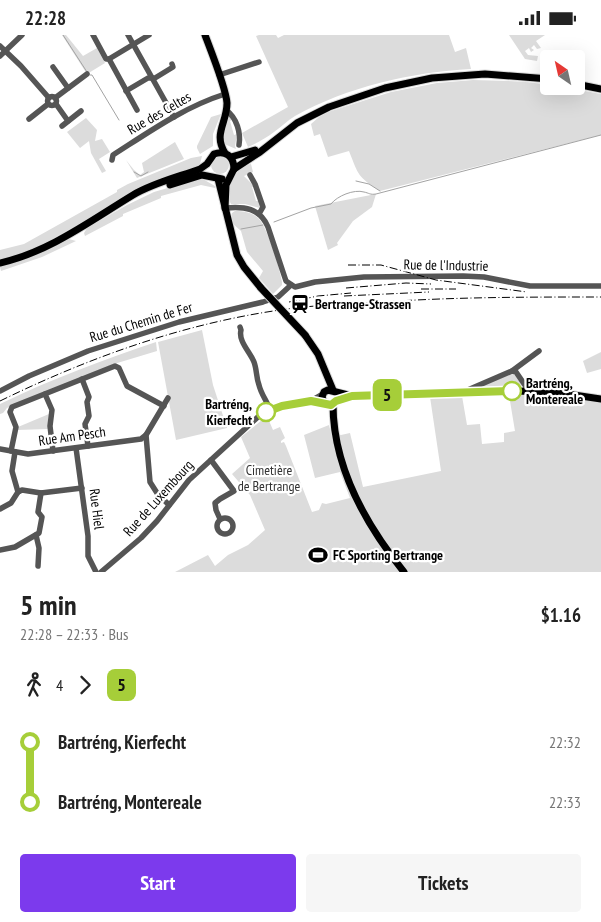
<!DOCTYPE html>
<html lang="en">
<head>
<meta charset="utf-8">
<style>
	body { margin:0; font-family:"PT Sans Narrow",sans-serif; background:#f6f6f6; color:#222; height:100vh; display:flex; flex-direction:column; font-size:19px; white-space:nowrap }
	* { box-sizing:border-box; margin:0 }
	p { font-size:16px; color:#767676 }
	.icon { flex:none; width:28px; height:28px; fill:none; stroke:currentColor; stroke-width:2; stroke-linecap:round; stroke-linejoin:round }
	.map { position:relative; height:537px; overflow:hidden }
	.drawer { display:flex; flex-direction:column; background:#fff; flex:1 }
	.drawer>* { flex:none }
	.badge { padding:0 10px; border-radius:8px; font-size:18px; line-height:32px }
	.needle { width:32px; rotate:326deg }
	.fabs { position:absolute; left:540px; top:15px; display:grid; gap:10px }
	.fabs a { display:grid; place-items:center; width:45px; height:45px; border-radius:5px; background:#fff; box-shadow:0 5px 20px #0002; font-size:25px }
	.map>.badge { position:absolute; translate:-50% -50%; box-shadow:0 0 0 2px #fff }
	.legs { display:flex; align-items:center; gap:8px; height:55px; padding:0 20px; font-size:16px }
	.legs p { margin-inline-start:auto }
	.head { display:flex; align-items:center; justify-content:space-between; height:85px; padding:0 20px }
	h1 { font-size:28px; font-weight:700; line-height:38px }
	.action { display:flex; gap:10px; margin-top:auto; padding:10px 20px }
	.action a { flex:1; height:58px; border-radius:5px; background:#7c3aed; color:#fff; font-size:20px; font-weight:700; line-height:58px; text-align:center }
	.action a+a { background:#f6f6f6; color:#222 }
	ul { padding:0 20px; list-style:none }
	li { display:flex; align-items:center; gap:18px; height:60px; font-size:19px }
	li i { display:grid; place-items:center; width:8px; height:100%; margin:0 6px; background:currentColor }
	li i::after { content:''; width:12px; height:12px; margin:-6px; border:4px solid; border-radius:50%; background:#fff }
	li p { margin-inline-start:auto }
	li:first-child i { background:linear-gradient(#0000 50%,currentColor 0) }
	li:last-child i { background:linear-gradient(currentColor 50%,#0000 0) }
	.status { display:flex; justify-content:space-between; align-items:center; height:35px; padding:0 25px; background:#fff; direction:ltr }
	.status svg { height:14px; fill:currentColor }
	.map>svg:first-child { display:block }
	.green { fill:#dcdcdc }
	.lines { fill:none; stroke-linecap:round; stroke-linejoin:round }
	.stream { stroke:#a3a3a3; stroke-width:1 }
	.major-casing { stroke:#dbdbdb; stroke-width:9 }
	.minor { stroke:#555; stroke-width:5.5 }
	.major { stroke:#000; stroke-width:7 }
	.rail { stroke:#000; stroke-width:1; stroke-dasharray:8 2.5 1 2.5; stroke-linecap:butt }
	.major-bridge-casing { stroke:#dbdbdb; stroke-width:9; stroke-linecap:butt }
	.major-bridge { stroke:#000; stroke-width:7 }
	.line-1-casing { stroke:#fff; stroke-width:11 }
	.line-1 { stroke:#a6ce39; stroke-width:8 }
	.stop-1-dot { fill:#fff; stroke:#a6ce39; stroke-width:2.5 }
	.labels { text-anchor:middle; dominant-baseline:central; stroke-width:4.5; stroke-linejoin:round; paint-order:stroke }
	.street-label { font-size:14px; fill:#000; stroke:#fff }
	.poi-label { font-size:14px; font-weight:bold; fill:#000; stroke:#fff; text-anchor:start }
	.stop-label { font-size:14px; font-weight:bold; fill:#000; stroke:#fff; text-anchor:start }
	.park-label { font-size:14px; fill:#333; stroke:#fff }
</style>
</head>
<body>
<div class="status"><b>22:28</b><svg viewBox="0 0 49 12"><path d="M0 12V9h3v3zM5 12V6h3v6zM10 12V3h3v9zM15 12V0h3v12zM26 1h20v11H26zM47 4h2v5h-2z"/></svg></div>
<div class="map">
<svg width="601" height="537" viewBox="0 0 601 537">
	<rect width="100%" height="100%" fill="#fff"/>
	<g class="green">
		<polygon points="62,0 66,0 83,21 97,13 105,28 87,39"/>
		<path d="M 259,0 L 276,0 L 278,3 L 284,0 L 449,0 L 455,17 L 466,13 L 471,34 C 412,37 347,52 295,81 C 288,85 281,92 274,97 C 266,103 257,108 248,112 L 242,98 L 288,72 L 256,1 Z"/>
		<polygon points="509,0 545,0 536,6 541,13 537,14 534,10 531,13 534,15 531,17 529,13 525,16 528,20 538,21 537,26 525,24"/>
		<path d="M 473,45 C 498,46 524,45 549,50 L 549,51 L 558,51 L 601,59 L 601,100 L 380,156 C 357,141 359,141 349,116 L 328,122 L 320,99 L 314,101 L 311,89 L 319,82 L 328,77 L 391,57 L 437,48 Z"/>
		<polygon points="221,79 213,99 213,111 200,119 197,113 197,111 211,82"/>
		<polygon points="229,80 233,84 230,86 234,100 237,99 235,111 236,114 222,108 222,101"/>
		<polygon points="86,83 97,95 95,106 102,104 110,117 99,124 106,136 102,138 91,118 89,106 80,113 67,97"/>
		<polygon points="175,107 184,124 137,143 126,125 134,135 140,140 144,137 142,128"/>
		<circle cx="220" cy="130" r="9"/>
		<polygon points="202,121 199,133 129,161 34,214 0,225 0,215 24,209 117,157 117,155 128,149 191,123"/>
		<path d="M 251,129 L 253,137 L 244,141 L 255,152 L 252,152 L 256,166 L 259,166 L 260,173 L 245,169 L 231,169 C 221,153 232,131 251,129 Z"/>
		<polygon points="201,143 215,151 215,153 201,150 161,161 161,163 123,179 123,181 85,201 84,198 87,193 127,170 154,157"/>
		<polygon points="376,159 372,172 353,186 337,208 338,210 328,215 315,171"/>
		<path d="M 235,176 C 243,176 250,177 257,182 C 267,189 280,235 282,247 L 282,250 L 273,259 L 259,243 L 263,236 L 247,217 L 241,196 L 232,188 L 232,178 Z"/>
		<polygon points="69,204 76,206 42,222 1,236 0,232 34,221"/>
		<polygon points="202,295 213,350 227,393 176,405 158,307"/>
		<path d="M 156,307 L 157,316 L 114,329 L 7,373 L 3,378 L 0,379 L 0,369 C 51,344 103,325 156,307 Z"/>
		<polygon points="601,317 601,334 587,338 583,326"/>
		<polygon points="510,339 516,340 523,351 479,352"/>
		<polygon points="509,360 556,361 601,368 601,537 175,537 208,520 215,531 228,520 248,510 265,495 250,460 232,439 250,423 241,402 267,381 273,395 280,392 285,403 281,406 281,408 284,407 286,411 312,477 319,475 322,468 326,469 350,463 340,437 315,443 304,400 329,390 332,402 350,398 363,452 441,436 430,362 462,361 467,390 480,389 482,409 504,407 504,398 515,396"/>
		<polygon points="49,379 48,394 17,395 18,392"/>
	</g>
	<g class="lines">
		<g class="stream">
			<polyline points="63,0 87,37"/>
			<polyline points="90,40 92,40 119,85"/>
			<polyline points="134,137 141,141 148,137"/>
			<polyline points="356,146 369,149 380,156"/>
			<path d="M 274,187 L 311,173 L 331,169 C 337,161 354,154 364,157 C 369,158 370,160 376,159 L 601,100"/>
			<polyline points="241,194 263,190"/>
		</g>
		<g class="major-casing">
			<g id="major">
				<path d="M 205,0 C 211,16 226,53 227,68 C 227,88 213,99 225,118"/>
				<polyline points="576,49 601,54"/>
				<polyline points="231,122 255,115"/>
				<polyline points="218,144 237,220 244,232 261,253"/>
				<polyline points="170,150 202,140 222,144"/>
				<polyline points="225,173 226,150 234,134 260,117 297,88 329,72 385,53 432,43 485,39 549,44"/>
				<path d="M 0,228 C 49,217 90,186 133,160 C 153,148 178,142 200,134 L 207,129 L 214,119 C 225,115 234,121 234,134"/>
				<polyline points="305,300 318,319 333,355"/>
				<polyline points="352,361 336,366 331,370 324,367 322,362 324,357 328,355 352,361 529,356 554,357 601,364"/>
				<path d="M 333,369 C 333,432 366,490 404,537"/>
			</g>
		</g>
		<g class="minor">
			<polyline points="93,0 106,24 109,24 137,75"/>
			<polyline points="128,0 174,82"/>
			<polyline points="0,11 21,31 49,63"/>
			<polyline points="0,21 22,0"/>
			<polyline points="109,24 149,0"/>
			<polyline points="53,32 68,53"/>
			<polyline points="219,40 259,27"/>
			<polyline points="126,56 148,43 155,43 173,32 172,29"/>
			<circle cx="52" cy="66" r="4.5"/>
			<polyline points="55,63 87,39"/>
			<polyline points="56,69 68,86"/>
			<path d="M 226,75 C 237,83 241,98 239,110"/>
			<polyline points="29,84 48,69"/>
			<polyline points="62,91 81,76"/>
			<path d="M 112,125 L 113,120 C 149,97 184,72 225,59"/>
			<polyline points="250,140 255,149 263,172 259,179"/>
			<path d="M 225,173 C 244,171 260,173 268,192 L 286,246 L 295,252 L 315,247 L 364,242 L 463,241 L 484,242 L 530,251 L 601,251"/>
			<path d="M 240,292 L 241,295 C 238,306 250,317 254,327 C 257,335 256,342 259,350 C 261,359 267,366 270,375"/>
			<polyline points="512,336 539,316"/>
			<polyline points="82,344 89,362 87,367 89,381 85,389 88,411"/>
			<polyline points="0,356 29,341 88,316 179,287 263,267 278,262 291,250"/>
			<polyline points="463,357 512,336 516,337 529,356"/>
			<polyline points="45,359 52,375 50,391 53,416"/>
			<polyline points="168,363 146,400 150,447 157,458 169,470"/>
			<polyline points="76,413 88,501 88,521 96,537"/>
			<polyline points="0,414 28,419 141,404 146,400"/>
			<polyline points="11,416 16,392 10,377 12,372 115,331 119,333 127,351 164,371"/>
			<polyline points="15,417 12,436 18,457"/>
			<polyline points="211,425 234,456 220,464 215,468 216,475 220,484"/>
			<polyline points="0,474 11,468 18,457 22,455 41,458 82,453"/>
			<circle cx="225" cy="491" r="8"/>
			<polyline points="36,500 39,513 38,531"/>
			<polyline points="0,515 15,512 39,498 42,482 38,477 41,458"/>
			<polyline points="101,537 141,503 157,486 189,445 259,381 282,371 311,366 323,359"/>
		</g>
		<use href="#major" class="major"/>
		<g class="rail">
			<polyline points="348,230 381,230 436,245 527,257"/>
			<polyline points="346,253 406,248 431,249"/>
			<polyline points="421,254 456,254"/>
			<polyline points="344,261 429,257"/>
			<polyline points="289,267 318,261 351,258"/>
			<path d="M 0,366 C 88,323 182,289 280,275 C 313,270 348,269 382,267 C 455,262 528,262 601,262"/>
		</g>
		<g class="major-bridge-casing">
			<polyline id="major-bridge" points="261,253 305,300"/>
		</g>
		<use href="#major-bridge" class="major-bridge"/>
	</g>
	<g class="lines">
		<g class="line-1-casing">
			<polyline id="line-1" points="266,377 282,371 311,366 331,370 336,366 352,361 512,356"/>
		</g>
		<use href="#line-1" class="line-1"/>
	</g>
	<defs>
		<g id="station-bare" transform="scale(1.5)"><path d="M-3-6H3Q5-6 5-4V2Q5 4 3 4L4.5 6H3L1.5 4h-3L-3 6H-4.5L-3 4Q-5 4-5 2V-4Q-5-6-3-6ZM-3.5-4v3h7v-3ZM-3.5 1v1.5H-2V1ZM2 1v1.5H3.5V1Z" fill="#000" stroke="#fff" stroke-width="2.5" paint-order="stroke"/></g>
		<g id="stadium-bare" transform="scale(1.5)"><path d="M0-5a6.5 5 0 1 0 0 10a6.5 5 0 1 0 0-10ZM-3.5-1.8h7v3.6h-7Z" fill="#000" stroke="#fff" stroke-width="2.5" paint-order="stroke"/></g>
	</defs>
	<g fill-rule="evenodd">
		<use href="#station-bare" x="300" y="269"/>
		<use href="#stadium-bare" x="318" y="520"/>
	</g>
	<g class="stop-1-dot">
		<circle cx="512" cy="356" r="9"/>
		<circle cx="266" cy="377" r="9"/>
	</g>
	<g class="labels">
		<g class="street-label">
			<text transform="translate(159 78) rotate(-30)">Rue des Celtes</text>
			<text transform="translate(446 230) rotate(1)">Rue de l'Industrie</text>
			<text transform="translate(141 287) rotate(-17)">Rue du Chemin de Fer</text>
			<text transform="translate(72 401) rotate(-8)">Rue Am Pesch</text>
			<text transform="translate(158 463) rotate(-48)">Rue de Luxembourg</text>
			<text transform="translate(97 474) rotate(83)">Rue Hiel</text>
		</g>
		<g class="poi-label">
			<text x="315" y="269">Bertrange-Strassen</text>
			<text x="333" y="520">FC Sporting Bertrange</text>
		</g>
		<g class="stop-label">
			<text x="526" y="348">Bartréng,<tspan x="526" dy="16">Montereale</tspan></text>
			<text x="252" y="369" text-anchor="end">Bartréng,<tspan x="252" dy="16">Kierfecht</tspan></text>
		</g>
		<g class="park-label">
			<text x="269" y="435">Cimetière<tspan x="269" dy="16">de Bertrange</tspan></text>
		</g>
	</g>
</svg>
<div class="fabs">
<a><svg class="needle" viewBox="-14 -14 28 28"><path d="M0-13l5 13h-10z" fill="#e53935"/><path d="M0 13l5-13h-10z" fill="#767676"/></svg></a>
</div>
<b class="badge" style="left:387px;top:360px;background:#a6ce39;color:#111">5</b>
</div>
<section class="drawer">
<div class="head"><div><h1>5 min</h1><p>22:28 – 22:33 · Bus</p></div><b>$1.16</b></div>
<div class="legs"><svg class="icon" aria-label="walk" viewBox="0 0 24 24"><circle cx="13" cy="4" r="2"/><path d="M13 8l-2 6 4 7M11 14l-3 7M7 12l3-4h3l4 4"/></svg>4<svg class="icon" aria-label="forward" viewBox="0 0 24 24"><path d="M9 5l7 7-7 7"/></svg><b class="badge" style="background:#a6ce39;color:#111">5</b></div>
<ul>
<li><i style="color:#a6ce39"></i><b>Bartréng, Kierfecht</b><p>22:32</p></li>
<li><i style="color:#a6ce39"></i><b>Bartréng, Montereale</b><p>22:33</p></li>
</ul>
<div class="action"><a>Start</a><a>Tickets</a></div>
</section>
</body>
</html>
